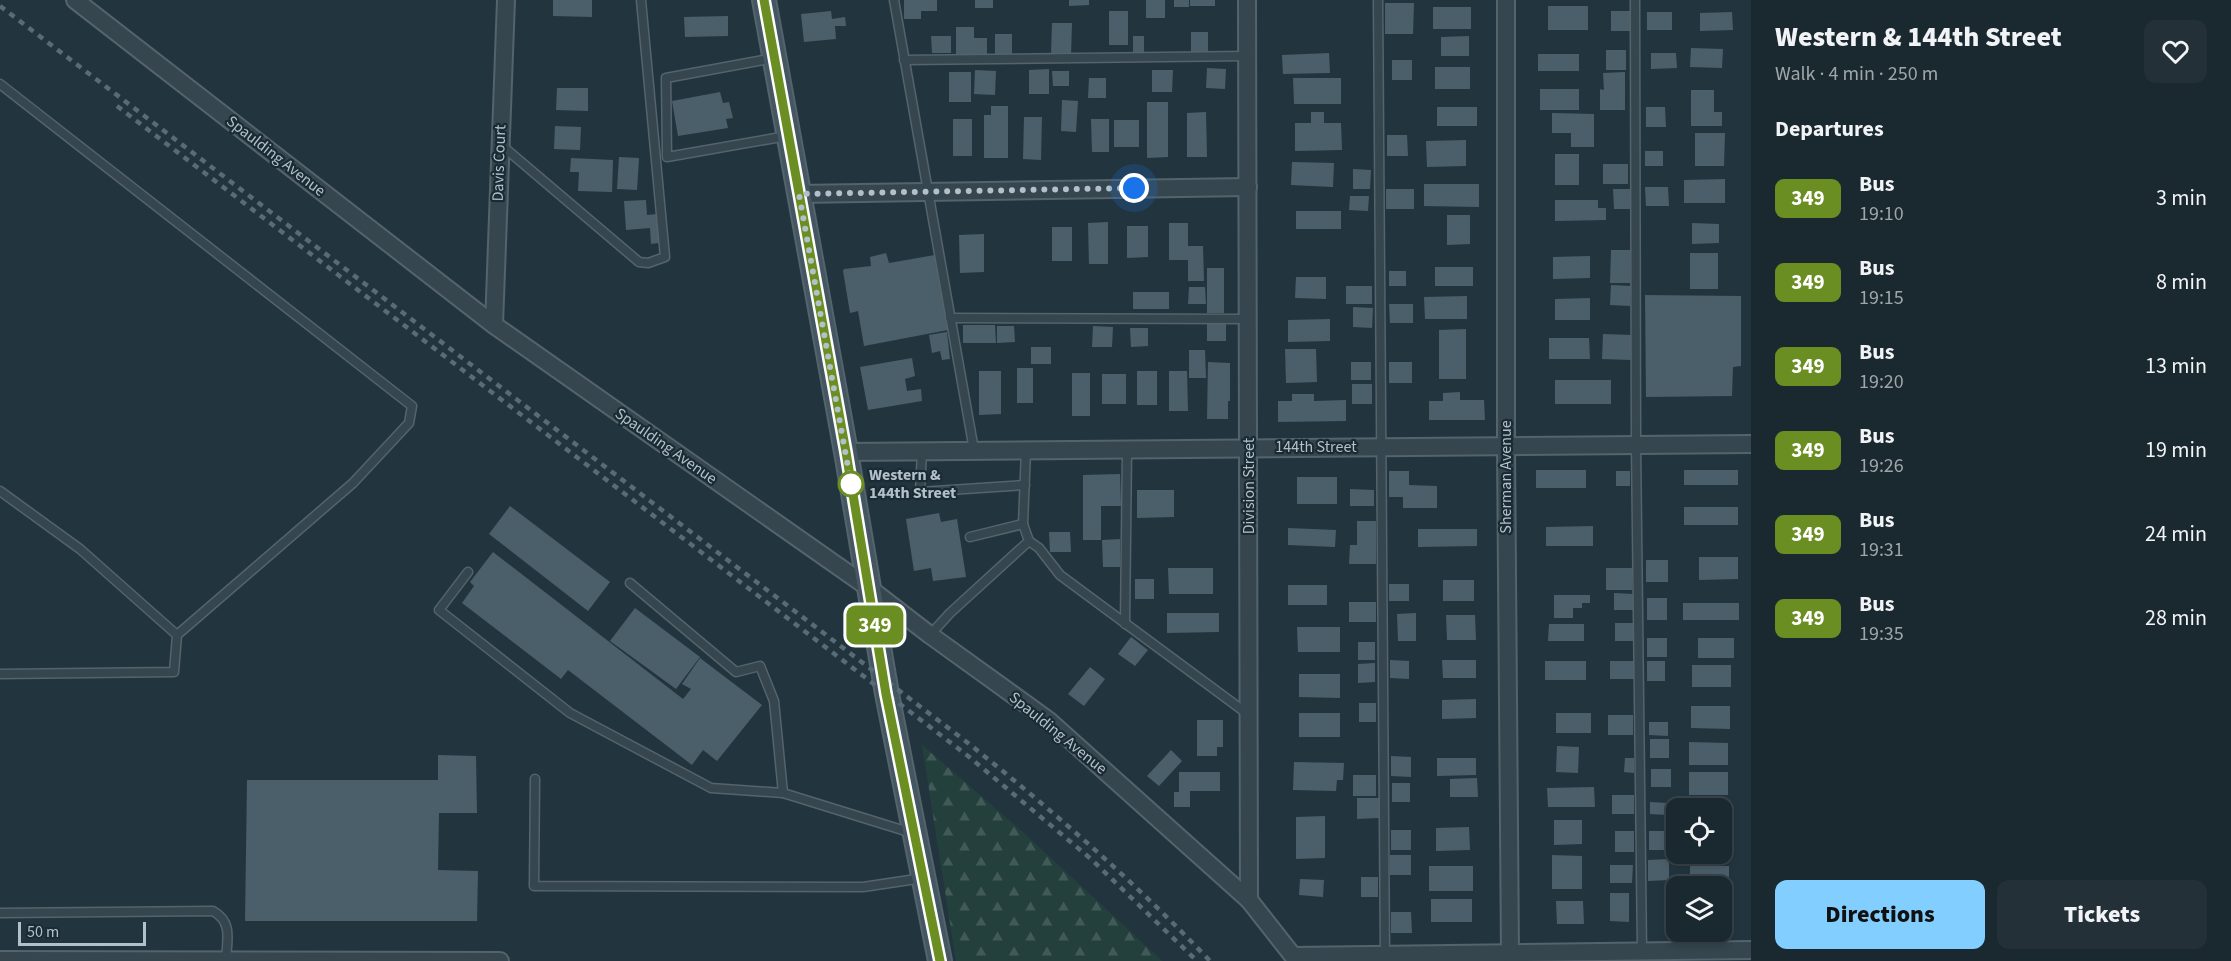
<!DOCTYPE html>
<html lang="en">
<head>
<meta charset="utf-8">
<style>
	body { margin:0; font-family:"Source Sans 3",sans-serif; background:#233037; color:#f1f3f6; height:100vh; display:flex; flex-direction:column; font-size:22px; white-space:nowrap }
	* { box-sizing:border-box; margin:0 }
	p { font-size:20px; color:#9fa6aa }
	.icon { flex:none; width:33px; height:33px; fill:none; stroke:currentColor; stroke-width:2; stroke-linecap:round; stroke-linejoin:round }
	.map { position:relative; flex:1; overflow:hidden }
	.panel { display:flex; flex-direction:column; background:#1a282f; width:480px }
	.panel>* { flex:none }
	.badge { padding:0 12px; border-radius:9px; font-size:21px; line-height:39px }
	.controls { position:absolute; left:1666px; top:798px; display:grid; gap:12px }
	.controls a { display:grid; place-items:center; width:66px; height:66px; border-radius:12px; background:#1a282f; box-shadow:0 3px 9px #0003,0 0 0 2px #38444b; font-size:30px }
	.scale { position:absolute; left:18px; bottom:15px; width:128px; box-sizing:border-box; padding-left:6px; border:3px solid #b2c0ca; border-top:0; font-size:16px; line-height:21px; white-space:nowrap; color:#b2c0ca; -webkit-text-stroke:4px #1b2b33; paint-order:stroke }
	.you { position:absolute; width:30px; height:30px; margin:-15px; border:4px solid #fff; border-radius:50%; background:#1a73e8; box-shadow:0 0 0 9px #1a73e833 }
	.map>.badge { position:absolute; translate:-50% -50%; box-shadow:0 0 0 3px #fff }
	h2 { padding:0 24px; font-size:22px; line-height:54px }
	.round { display:grid; place-items:center; flex:none; width:63px; height:63px; border-radius:12px; background:#233037 }
	.overview { display:flex; align-items:center; justify-content:space-between; height:102px; padding:0 24px }
	h1 { font-size:28px; font-weight:800; line-height:45px }
	.cta { display:flex; gap:12px; margin-top:auto; padding:12px 24px }
	.cta a { flex:1; height:69px; border-radius:12px; background:#82cefe; color:#111; font-size:24px; font-weight:800; line-height:69px; text-align:center }
	.cta a+a { background:#233037; color:#f1f3f6 }
	ul { padding:0; list-style:none }
	li { display:flex; align-items:center; gap:18px; height:84px; padding:0 24px }
	li div { flex:1 }
	li b { display:block; font-size:22px }
	li em { font-style:normal }
	li .badge { min-width:66px; font-weight:700; text-align:center }
	main { display:flex; flex:1; min-height:0 }
	.map>svg:first-child { display:block }
	.forest { fill:url(#forest-firs) }
	.building { fill:#4b5f6a }
	.lines { fill:none; stroke-linecap:round; stroke-linejoin:round }
	.service-casing { stroke:#54636c; stroke-width:11 }
	.minor-casing { stroke:#54636c; stroke-width:20 }
	.secondary-casing { stroke:#54636c; stroke-width:26 }
	.service { stroke:#36464e; stroke-width:8 }
	.minor { stroke:#36464e; stroke-width:16 }
	.secondary { stroke:#445662; stroke-width:22 }
	.rail { stroke:#586b76; stroke-width:4.5; stroke-dasharray:6 6; stroke-linecap:butt }
	.line-casing { stroke:#fff; stroke-width:14 }
	.line { stroke:#6b8e23; stroke-width:9 }
	.walk { stroke:#b2c0ca; stroke-width:6; stroke-dasharray:0 10.8 }
	.stop-dot { fill:#fff; stroke:#6b8e23; stroke-width:3 }
	.labels { text-anchor:middle; dominant-baseline:central; stroke-width:4.5; stroke-linejoin:round; paint-order:stroke }
	.street-label { font-size:16px; fill:#b2c0ca; stroke:#1b2b33 }
	.stop-label { font-size:16px; font-weight:bold; fill:#b2c0ca; stroke:#1b2b33; text-anchor:start }
</style>
</head>
<body>
<main>
<div class="map">
<svg width="1751" height="961" viewBox="0 0 1751 961">
	<defs>
		<pattern id="forest-firs" width="22" height="20" patternUnits="userSpaceOnUse" patternTransform="scale(1.5)"><rect width="22" height="20" fill="#24403d"/><path d="M5 1l3.5 6h-7zM16 11l3.5 6h-7z" fill="#415a58"/></pattern>
	</defs>
	<rect width="100%" height="100%" fill="#22353f"/>
	<polygon class="forest" points="922,745 1025,834 1162,961 956,961"/>
	<g class="building">
		<polygon points="553,0 592,0 592,17 553,16"/>
		<polygon points="904,0 937,0 937,11 921,11 921,19 904,19"/>
		<rect x="975" y="0" width="18" height="8"/>
		<polygon points="1069,0 1089,0 1089,5 1069,6"/>
		<rect x="1146" y="0" width="19" height="18"/>
		<rect x="1174" y="0" width="15" height="7"/>
		<rect x="1190" y="0" width="25" height="6"/>
		<polygon points="1385,3 1414,3 1413,34 1385,34"/>
		<rect x="1548" y="6" width="40" height="24"/>
		<rect x="1433" y="7" width="38" height="22"/>
		<polygon points="831,11 832,19 845,17 846,26 835,26 836,39 804,42 801,14"/>
		<rect x="1109" y="11" width="19" height="34"/>
		<rect x="1611" y="11" width="19" height="20"/>
		<rect x="1647" y="12" width="25" height="18"/>
		<polygon points="1732,12 1733,30 1700,31 1700,13"/>
		<polygon points="728,16 728,36 685,37 684,17"/>
		<polygon points="1052,23 1072,23 1071,55 1051,54"/>
		<polygon points="956,27 974,27 974,38 987,38 987,56 956,55"/>
		<rect x="1191" y="32" width="17" height="21"/>
		<rect x="995" y="34" width="17" height="22"/>
		<polygon points="931,36 951,36 951,53 932,53"/>
		<rect x="1133" y="36" width="11" height="18"/>
		<polygon points="1469,36 1469,56 1441,56 1441,37"/>
		<polygon points="1691,48 1723,49 1722,68 1690,67"/>
		<rect x="1606" y="50" width="20" height="20"/>
		<polygon points="1329,53 1330,73 1283,74 1282,55"/>
		<polygon points="1651,53 1676,53 1677,68 1651,69"/>
		<rect x="1538" y="54" width="41" height="17"/>
		<rect x="1392" y="60" width="20" height="20"/>
		<rect x="1435" y="67" width="35" height="22"/>
		<polygon points="1207,68 1226,69 1225,89 1206,88"/>
		<polygon points="1049,69 1049,94 1029,94 1029,70"/>
		<polygon points="975,70 996,71 995,95 974,94"/>
		<polygon points="1152,70 1173,70 1172,92 1152,92"/>
		<polygon points="1052,71 1069,71 1069,86 1053,86"/>
		<rect x="949" y="72" width="22" height="30"/>
		<polygon points="1625,72 1625,110 1600,110 1600,89 1604,90 1603,73"/>
		<polygon points="1089,78 1106,78 1106,98 1088,98"/>
		<polygon points="1293,78 1341,78 1341,104 1294,104"/>
		<polygon points="557,88 588,88 588,111 556,110"/>
		<rect x="1540" y="89" width="39" height="21"/>
		<polygon points="1691,90 1714,90 1714,112 1722,112 1722,126 1691,126"/>
		<polygon points="720,92 723,103 729,102 733,118 726,119 728,128 678,136 672,101"/>
		<polygon points="1062,100 1078,101 1076,132 1061,131"/>
		<polygon points="1147,102 1168,102 1168,157 1147,158"/>
		<polygon points="991,106 1008,106 1008,158 984,158 984,115 991,115"/>
		<rect x="1437" y="107" width="40" height="19"/>
		<polygon points="1646,107 1665,107 1666,127 1646,127"/>
		<polygon points="1206,112 1207,157 1187,157 1187,113"/>
		<polygon points="1311,112 1324,112 1324,123 1341,123 1342,150 1295,151 1295,123 1311,123"/>
		<polygon points="1552,113 1594,114 1594,147 1571,147 1571,133 1552,133"/>
		<polygon points="1024,117 1042,117 1041,160 1023,159"/>
		<rect x="953" y="119" width="19" height="37"/>
		<polygon points="1091,119 1109,119 1109,152 1092,152"/>
		<rect x="1114" y="120" width="25" height="27"/>
		<polygon points="555,126 581,127 580,150 554,149"/>
		<polygon points="1695,133 1725,133 1724,166 1695,166"/>
		<polygon points="1387,135 1407,135 1408,156 1387,156"/>
		<polygon points="1466,140 1466,166 1427,167 1426,141"/>
		<rect x="1645" y="151" width="18" height="15"/>
		<rect x="1555" y="154" width="24" height="31"/>
		<polygon points="619,157 639,158 637,190 617,189"/>
		<polygon points="571,158 613,160 612,192 578,191 579,172 570,172"/>
		<polygon points="1292,162 1334,163 1333,187 1291,185"/>
		<rect x="1603" y="164" width="25" height="20"/>
		<polygon points="1353,169 1371,170 1370,189 1353,189"/>
		<polygon points="1725,179 1725,203 1684,203 1684,180"/>
		<polygon points="1424,184 1479,184 1479,207 1424,206"/>
		<polygon points="1645,187 1668,187 1669,206 1646,206"/>
		<rect x="1386" y="189" width="28" height="20"/>
		<polygon points="1613,189 1631,189 1631,209 1614,209"/>
		<polygon points="1350,196 1369,196 1368,211 1349,210"/>
		<polygon points="646,200 647,215 657,214 659,243 651,244 650,228 626,230 624,201"/>
		<polygon points="1555,200 1598,200 1598,208 1606,208 1606,220 1555,221"/>
		<rect x="1296" y="211" width="45" height="18"/>
		<polygon points="1447,215 1470,215 1470,244 1447,245"/>
		<polygon points="1108,222 1108,264 1089,264 1088,223"/>
		<polygon points="1169,223 1188,223 1188,246 1203,246 1204,281 1188,281 1188,260 1169,260"/>
		<polygon points="1692,223 1719,224 1719,243 1692,244"/>
		<polygon points="1127,226 1148,226 1148,257 1127,258"/>
		<rect x="1052" y="227" width="20" height="34"/>
		<polygon points="984,234 984,272 960,273 959,235"/>
		<polygon points="1611,250 1630,250 1630,283 1610,283"/>
		<polygon points="886,253 889,263 935,255 948,330 864,346 858,311 850,313 843,271 844,269 871,266 870,257"/>
		<rect x="1690" y="253" width="28" height="36"/>
		<polygon points="1590,256 1590,278 1553,279 1553,257"/>
		<rect x="1435" y="267" width="38" height="19"/>
		<rect x="1207" y="268" width="17" height="45"/>
		<rect x="1389" y="271" width="17" height="15"/>
		<polygon points="1296,277 1326,277 1326,299 1295,298"/>
		<polygon points="1611,285 1631,286 1630,306 1610,305"/>
		<rect x="1346" y="286" width="26" height="18"/>
		<polygon points="1189,287 1205,287 1206,304 1188,304"/>
		<rect x="1133" y="292" width="36" height="17"/>
		<polygon points="1645,295 1741,296 1741,366 1733,367 1732,396 1646,397"/>
		<polygon points="1467,296 1467,319 1425,319 1424,297"/>
		<polygon points="1590,298 1590,320 1555,320 1555,299"/>
		<polygon points="1389,304 1413,304 1413,323 1390,323"/>
		<polygon points="1353,307 1373,308 1372,328 1353,327"/>
		<polygon points="1330,319 1330,341 1288,342 1288,320"/>
		<rect x="1207" y="324" width="19" height="17"/>
		<polygon points="963,325 995,325 996,343 963,343"/>
		<polygon points="997,326 1014,326 1015,342 997,343"/>
		<polygon points="1093,326 1113,327 1112,347 1092,347"/>
		<polygon points="1130,328 1148,328 1148,346 1131,347"/>
		<polygon points="1466,329 1466,379 1439,379 1439,330"/>
		<polygon points="947,332 950,359 942,360 940,351 932,353 929,335"/>
		<polygon points="1603,334 1632,335 1631,360 1602,359"/>
		<polygon points="1549,338 1589,338 1590,359 1549,359"/>
		<rect x="1031" y="347" width="20" height="17"/>
		<polygon points="1285,349 1316,349 1317,382 1286,383"/>
		<polygon points="1189,350 1205,350 1206,378 1189,378"/>
		<polygon points="912,358 915,376 905,379 907,391 921,389 922,401 868,410 860,367"/>
		<polygon points="1208,362 1230,363 1230,401 1228,401 1228,419 1207,419"/>
		<rect x="1351" y="362" width="20" height="18"/>
		<rect x="1389" y="362" width="23" height="21"/>
		<rect x="1017" y="368" width="16" height="35"/>
		<polygon points="979,371 1001,371 1001,414 979,415"/>
		<rect x="1137" y="371" width="20" height="34"/>
		<polygon points="1169,371 1187,371 1188,411 1169,411"/>
		<rect x="1072" y="373" width="18" height="43"/>
		<rect x="1102" y="374" width="24" height="30"/>
		<rect x="1555" y="380" width="56" height="24"/>
		<rect x="1352" y="384" width="20" height="20"/>
		<polygon points="1460,392 1460,400 1484,400 1485,420 1429,420 1429,401 1443,401 1443,393"/>
		<polygon points="1292,394 1314,394 1314,401 1346,400 1346,421 1278,422 1278,401 1292,401"/>
		<rect x="1536" y="470" width="50" height="18"/>
		<rect x="1684" y="470" width="54" height="15"/>
		<polygon points="1389,471 1409,471 1409,485 1437,486 1437,508 1403,508 1403,497 1389,497"/>
		<rect x="1616" y="471" width="14" height="15"/>
		<polygon points="1120,474 1121,506 1101,506 1101,540 1083,540 1083,475"/>
		<rect x="1297" y="477" width="40" height="27"/>
		<polygon points="1350,489 1374,490 1374,506 1350,506"/>
		<polygon points="1137,490 1174,490 1174,517 1137,518"/>
		<polygon points="510,506 610,582 588,611 489,534"/>
		<rect x="1684" y="507" width="54" height="18"/>
		<polygon points="939,513 941,522 957,519 966,577 933,581 931,568 914,571 906,519"/>
		<polygon points="1357,521 1376,521 1376,564 1349,564 1350,545 1357,545"/>
		<polygon points="1593,526 1593,546 1546,546 1546,527"/>
		<polygon points="1288,528 1336,530 1335,547 1288,545"/>
		<polygon points="1418,529 1477,529 1477,546 1418,547"/>
		<polygon points="1049,532 1070,532 1071,552 1050,552"/>
		<polygon points="1120,539 1120,567 1103,567 1102,540"/>
		<polygon points="493,552 683,699 691,689 682,684 700,658 762,705 717,761 703,750 692,765 568,670 561,679 462,603 474,586 470,582"/>
		<polygon points="1699,557 1738,557 1738,579 1699,580"/>
		<rect x="1646" y="560" width="22" height="22"/>
		<polygon points="1168,568 1213,568 1213,594 1169,594"/>
		<rect x="1606" y="568" width="26" height="22"/>
		<rect x="1135" y="579" width="19" height="20"/>
		<rect x="1443" y="580" width="31" height="21"/>
		<rect x="1389" y="584" width="20" height="17"/>
		<rect x="1288" y="585" width="39" height="20"/>
		<polygon points="1614,593 1633,594 1633,610 1614,610"/>
		<polygon points="1554,595 1590,595 1590,603 1582,603 1582,608 1573,608 1573,618 1554,618"/>
		<rect x="1647" y="598" width="20" height="22"/>
		<rect x="1349" y="602" width="27" height="20"/>
		<rect x="1683" y="603" width="56" height="17"/>
		<polygon points="635,608 700,657 676,689 610,641"/>
		<polygon points="1167,613 1219,613 1219,632 1167,633"/>
		<polygon points="1416,613 1416,641 1398,641 1397,614"/>
		<polygon points="1446,615 1475,615 1476,640 1447,640"/>
		<rect x="1615" y="623" width="18" height="18"/>
		<polygon points="1549,624 1584,624 1584,641 1548,641"/>
		<polygon points="1297,627 1340,627 1340,652 1298,652"/>
		<polygon points="1131,637 1148,650 1135,666 1118,654"/>
		<rect x="1647" y="638" width="20" height="19"/>
		<rect x="1698" y="638" width="36" height="20"/>
		<rect x="1358" y="642" width="17" height="18"/>
		<polygon points="1390,660 1409,661 1409,679 1390,678"/>
		<polygon points="1442,660 1476,660 1476,678 1443,678"/>
		<rect x="1545" y="661" width="41" height="19"/>
		<rect x="1610" y="661" width="25" height="18"/>
		<rect x="1647" y="661" width="18" height="20"/>
		<polygon points="1375,663 1375,682 1358,683 1358,664"/>
		<rect x="1692" y="665" width="39" height="22"/>
		<polygon points="1090,667 1105,679 1084,706 1068,694"/>
		<polygon points="1299,674 1340,674 1340,698 1299,697"/>
		<polygon points="1476,699 1476,718 1442,719 1442,700"/>
		<rect x="1359" y="703" width="17" height="19"/>
		<polygon points="1691,706 1730,706 1730,729 1691,728"/>
		<rect x="1299" y="713" width="41" height="24"/>
		<rect x="1556" y="713" width="35" height="20"/>
		<rect x="1608" y="715" width="25" height="20"/>
		<polygon points="1197,720 1223,720 1223,747 1217,747 1217,756 1197,756"/>
		<polygon points="1649,722 1668,722 1668,736 1649,735"/>
		<rect x="1650" y="739" width="19" height="19"/>
		<polygon points="1689,742 1728,743 1728,765 1689,765"/>
		<polygon points="1557,746 1579,747 1578,773 1556,772"/>
		<polygon points="1171,750 1182,761 1159,786 1147,776"/>
		<polygon points="438,755 476,756 477,813 439,813 438,870 478,871 477,921 245,921 247,780 438,780"/>
		<polygon points="1391,756 1411,757 1411,777 1391,776"/>
		<polygon points="1437,758 1476,758 1476,775 1437,776"/>
		<polygon points="1625,758 1634,758 1634,773 1624,772"/>
		<polygon points="1294,762 1344,763 1343,780 1337,780 1336,791 1293,790"/>
		<rect x="1651" y="769" width="20" height="18"/>
		<polygon points="1179,772 1220,772 1220,791 1190,791 1190,807 1174,807 1174,792 1179,792"/>
		<rect x="1689" y="772" width="39" height="23"/>
		<rect x="1353" y="775" width="23" height="21"/>
		<polygon points="1477,778 1478,797 1450,797 1450,779"/>
		<rect x="1392" y="783" width="18" height="19"/>
		<polygon points="1594,787 1595,807 1548,807 1547,788"/>
		<rect x="1612" y="795" width="22" height="19"/>
		<polygon points="1357,798 1379,798 1379,818 1357,819"/>
		<polygon points="1650,802 1668,803 1668,815 1650,814"/>
		<polygon points="1689,803 1728,803 1728,826 1722,826 1722,808 1689,808"/>
		<polygon points="1325,816 1325,858 1296,859 1296,817"/>
		<polygon points="1554,820 1582,820 1582,844 1554,845"/>
		<polygon points="1469,827 1470,850 1436,851 1436,828"/>
		<rect x="1391" y="830" width="20" height="20"/>
		<rect x="1615" y="831" width="19" height="21"/>
		<rect x="1649" y="831" width="21" height="19"/>
		<polygon points="1722,835 1728,835 1728,857 1690,857 1690,854 1722,854"/>
		<rect x="1390" y="855" width="21" height="20"/>
		<polygon points="1552,855 1582,856 1582,889 1552,889"/>
		<polygon points="1669,859 1669,880 1648,881 1648,860"/>
		<polygon points="1610,865 1633,865 1632,883 1610,883"/>
		<rect x="1429" y="866" width="44" height="25"/>
		<polygon points="1690,866 1729,866 1729,888 1690,886"/>
		<rect x="1361" y="877" width="17" height="20"/>
		<polygon points="1300,879 1324,880 1323,897 1299,895"/>
		<polygon points="1610,893 1629,893 1629,922 1610,921"/>
		<rect x="1431" y="899" width="41" height="23"/>
		<polygon points="1556,901 1583,901 1584,924 1557,924"/>
		<polygon points="1391,912 1411,912 1412,933 1391,933"/>
	</g>
	<g class="lines">
		<g class="service-casing">
			<g id="service">
				<polyline points="894,0 974,450"/>
				<polyline points="1378,0 1385,956"/>
				<polyline points="1635,0 1636,445 1642,952"/>
				<polyline points="774,58 666,78 667,157 787,136"/>
				<polyline points="904,60 1247,56"/>
				<polyline points="0,84 412,406 409,423 353,483 177,635 174,672 0,674"/>
				<polyline points="500,144 639,262 648,263 665,257 641,0"/>
				<polyline points="950,318 1248,319"/>
				<polyline points="922,451 920,492 1025,485"/>
				<polyline points="0,491 80,549 177,635"/>
				<polyline points="970,537 1023,524"/>
				<polyline points="1029,541 1039,548 1060,575 1249,715"/>
				<polyline points="468,572 439,610 570,713 711,788 783,793 912,833"/>
				<polyline points="630,583 736,672 760,666 774,701 783,793"/>
				<polyline points="1125,624 1127,449"/>
				<polyline points="930,635 950,613 1029,541 1023,524 1026,450"/>
				<polyline points="535,779 534,886 863,887 923,878"/>
				<path d="M 0,913 L 213,911 C 233,922 227,940 226,960"/>
			</g>
		</g>
		<g class="minor-casing">
			<g id="minor">
				<polyline points="75,0 494,325 869,588 930,635 1048,720 1249,900"/>
				<polyline points="1247,0 1249,900 1293,956 1751,950"/>
				<polyline points="1506,0 1506,446 1510,954"/>
				<polyline points="799,194 1248,187"/>
				<polyline points="494,325 506,0"/>
				<polyline points="846,452 1751,444"/>
				<polyline points="0,960 500,961"/>
			</g>
		</g>
		<g class="secondary-casing">
			<polyline id="secondary" points="764,0 846,452 887,694 940,961"/>
		</g>
		<use href="#service" class="service"/>
		<use href="#minor" class="minor"/>
		<use href="#secondary" class="secondary"/>
		<g class="rail">
			<path d="M 0,6 L 968,743 C 1053,811 1135,882 1210,961"/>
			<polyline points="117,106 968,756 1091,859 1197,961"/>
		</g>
	</g>
	<g class="lines">
		<g class="line-casing">
			<polyline id="line" points="764,0 846,452 886,694 940,961"/>
		</g>
		<use href="#line" class="line"/>
		<polyline class="walk" points="851,484 799,194 1134,188"/>
	</g>
	<circle class="stop-dot" cx="851" cy="484" r="12"/>
	<g class="labels">
		<g class="street-label">
			<text transform="translate(276 156) rotate(38)">Spaulding Avenue</text>
			<text transform="translate(499 163) rotate(-88)">Davis Court</text>
			<text transform="translate(666 446) rotate(35)">Spaulding Avenue</text>
			<text x="1316" y="447">144th Street</text>
			<text transform="translate(1506 477) rotate(-90)">Sherman Avenue</text>
			<text transform="translate(1249 486) rotate(-90)">Division Street</text>
			<text transform="translate(1058 733) rotate(39)">Spaulding Avenue</text>
		</g>
		<g class="stop-label">
			<text x="869" y="475">Western &amp;<tspan x="869" dy="18">144th Street</tspan></text>
		</g>
	</g>
</svg>
<div class="controls">
<a><svg class="icon" aria-label="locate" viewBox="0 0 24 24"><circle cx="12" cy="12" r="6"/><path d="M12 2v4M12 18v4M2 12h4M18 12h4"/></svg></a>
<a><svg class="icon" aria-label="layers" viewBox="0 0 24 24"><path d="M12 4l9 5-9 5-9-5zM3 14l9 5 9-5"/></svg></a>
</div>
<div class="scale">50 m</div>
<div class="you" style="left:1134px;top:188px"></div>
<b class="badge" style="left:875px;top:625px;background:#6b8e23;color:#fff">349</b>
</div>
<section class="panel">
<div class="overview"><div><h1>Western &amp; 144th Street</h1><p>Walk · 4 min · 250 m</p></div><a class="round"><svg class="icon" aria-label="heart" viewBox="0 0 24 24"><path d="M12 20l-8-8c-3-5 5-10 8-4 3-6 11-1 8 4z"/></svg></a></div>
<h2>Departures</h2>
<ul>
<li><span class="badge" style="background:#6b8e23;color:#fff">349</span><div><b>Bus</b><p>19:10</p></div><em>3 min</em></li>
<li><span class="badge" style="background:#6b8e23;color:#fff">349</span><div><b>Bus</b><p>19:15</p></div><em>8 min</em></li>
<li><span class="badge" style="background:#6b8e23;color:#fff">349</span><div><b>Bus</b><p>19:20</p></div><em>13 min</em></li>
<li><span class="badge" style="background:#6b8e23;color:#fff">349</span><div><b>Bus</b><p>19:26</p></div><em>19 min</em></li>
<li><span class="badge" style="background:#6b8e23;color:#fff">349</span><div><b>Bus</b><p>19:31</p></div><em>24 min</em></li>
<li><span class="badge" style="background:#6b8e23;color:#fff">349</span><div><b>Bus</b><p>19:35</p></div><em>28 min</em></li>
</ul>
<div class="cta"><a>Directions</a><a>Tickets</a></div>
</section>
</main>
</body>
</html>
